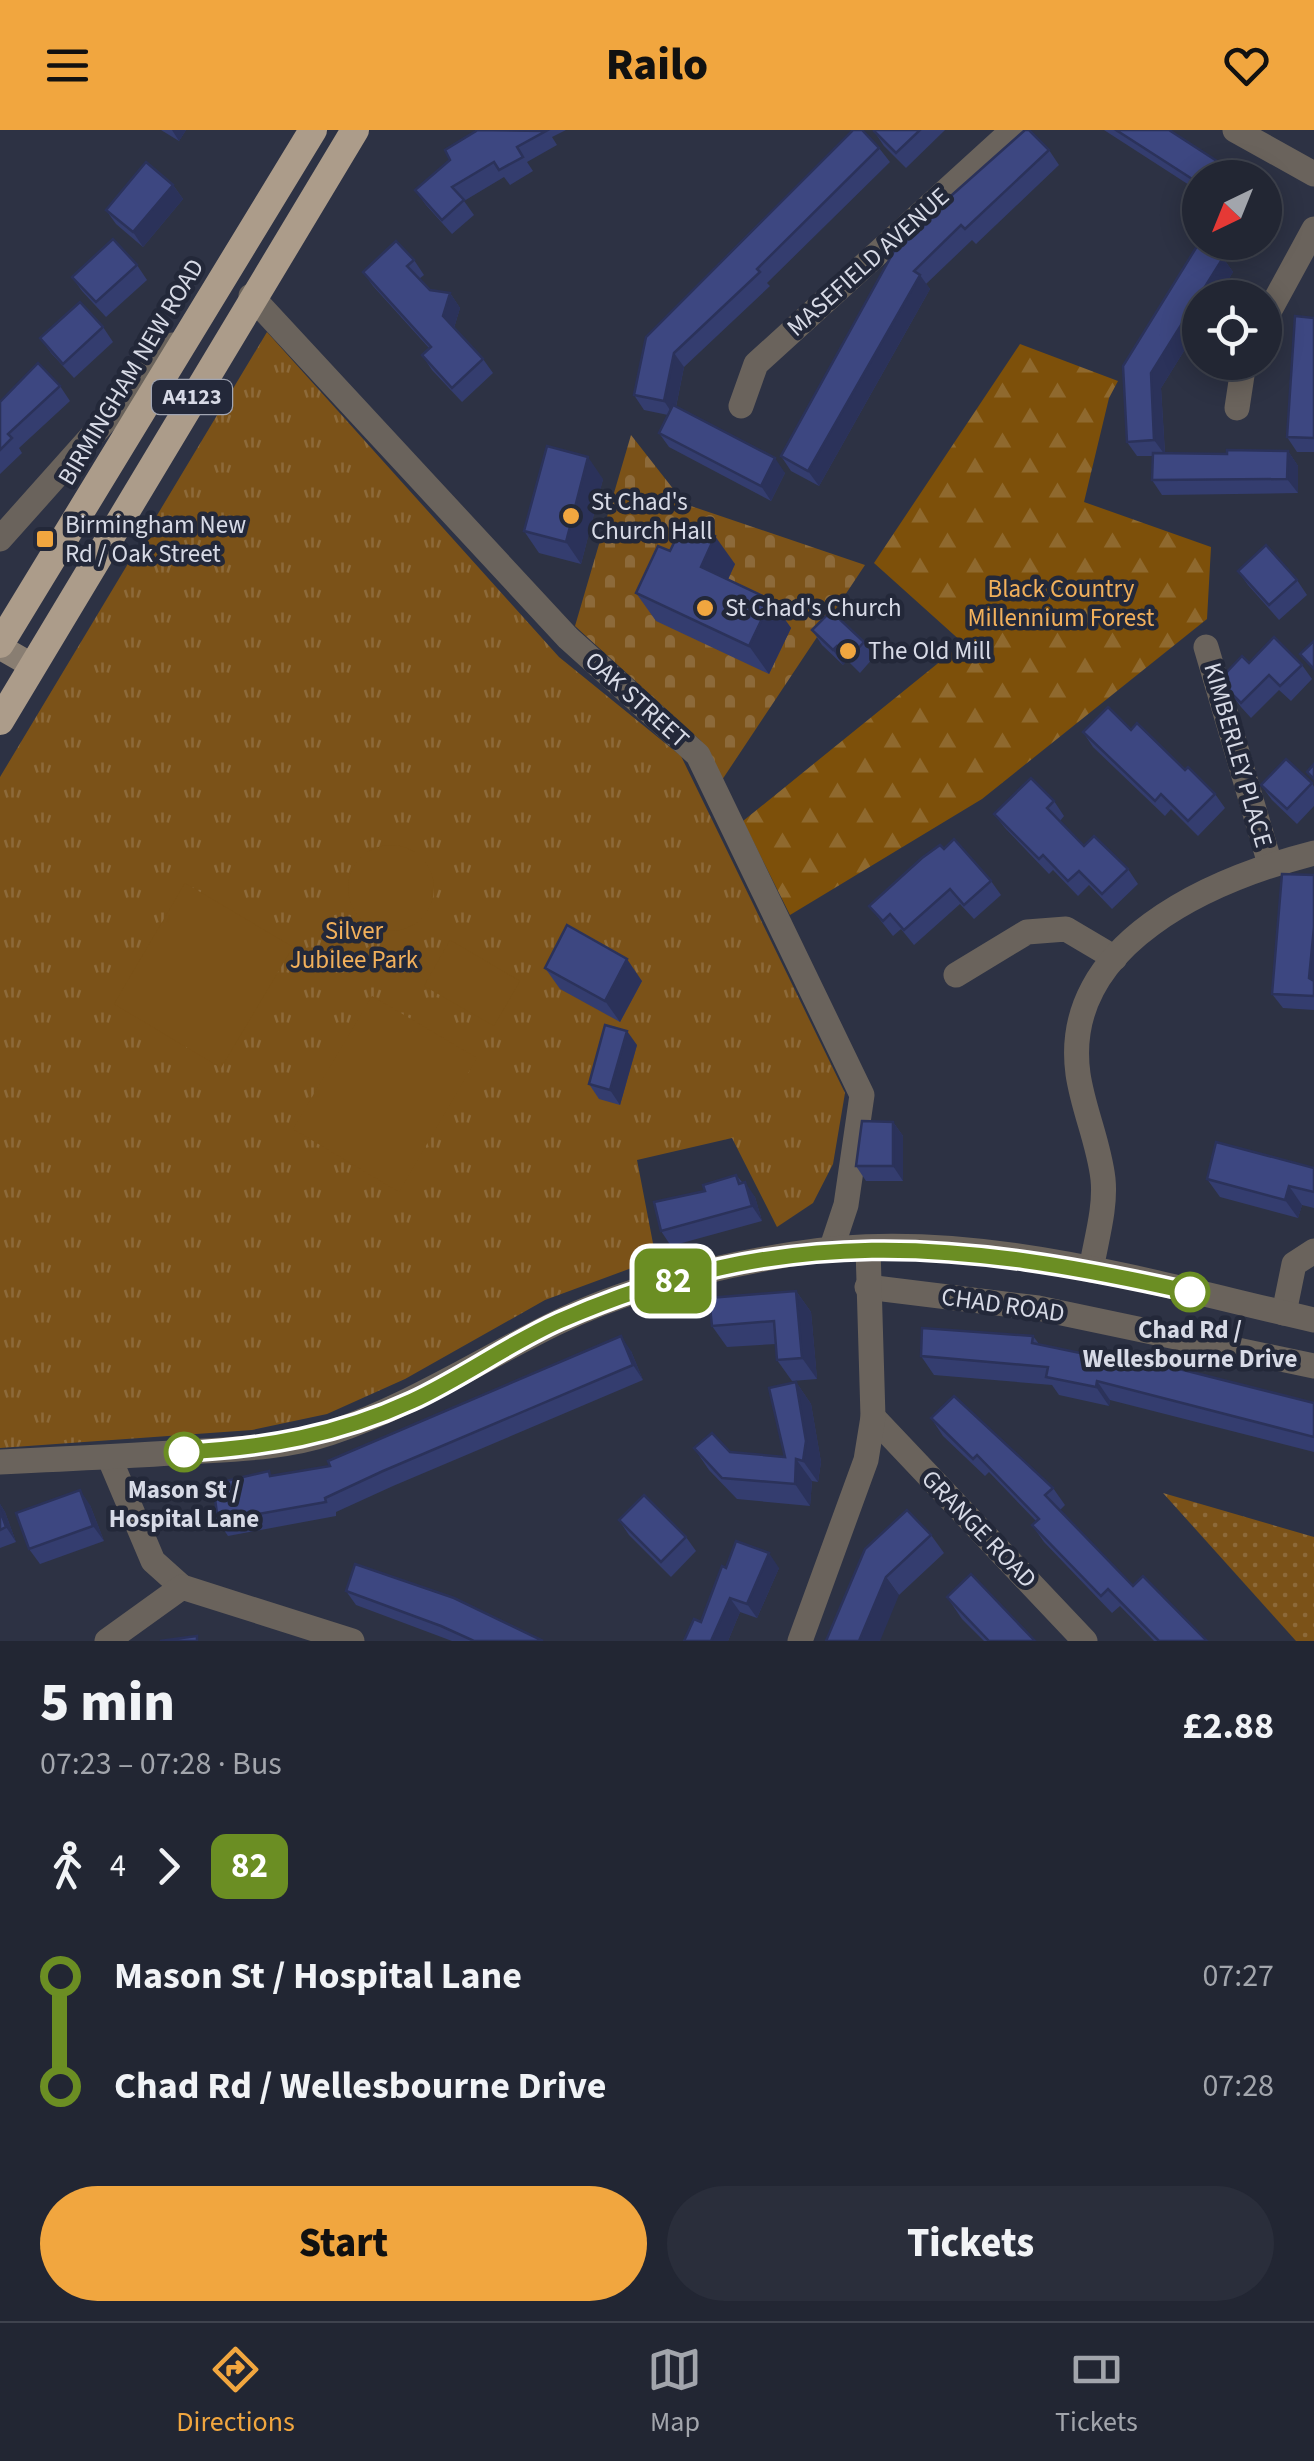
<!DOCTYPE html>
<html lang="en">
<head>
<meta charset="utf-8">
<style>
	body { margin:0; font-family:"Source Sans 3",sans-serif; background:#2a2e3b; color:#f1f3f6; height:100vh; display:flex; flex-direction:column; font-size:38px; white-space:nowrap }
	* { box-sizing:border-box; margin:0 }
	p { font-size:32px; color:#a2a5ac }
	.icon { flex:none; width:55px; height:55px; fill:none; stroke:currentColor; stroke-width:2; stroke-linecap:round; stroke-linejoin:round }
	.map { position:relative; height:1511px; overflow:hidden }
	.drawer { display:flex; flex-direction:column; background:#222633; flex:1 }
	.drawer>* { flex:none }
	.badge { padding:0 20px; border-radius:15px; font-size:35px; line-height:65px }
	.needle { width:65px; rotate:223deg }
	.buttons { position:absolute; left:1182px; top:30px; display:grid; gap:20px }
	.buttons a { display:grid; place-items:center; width:100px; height:100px; border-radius:50%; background:#222633; box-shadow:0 5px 25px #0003,0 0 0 2px #3f434e; font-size:50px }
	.map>.badge { position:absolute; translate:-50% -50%; box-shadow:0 0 0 5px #fff }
	.legs { display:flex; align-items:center; gap:15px; height:110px; padding:0 40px; font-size:32px }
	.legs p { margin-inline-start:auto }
	.summary { display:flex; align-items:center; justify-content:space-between; height:170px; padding:0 40px }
	h1 { font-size:55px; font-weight:800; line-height:75px }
	.primary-button { display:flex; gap:20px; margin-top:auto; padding:20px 40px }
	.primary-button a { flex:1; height:115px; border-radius:60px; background:#f1a63f; color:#111; font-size:40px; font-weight:800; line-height:115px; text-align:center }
	.primary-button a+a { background:#2a2e3b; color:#f1f3f6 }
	ul { padding:0 40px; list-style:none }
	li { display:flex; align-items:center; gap:35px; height:110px; font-size:38px }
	li i { display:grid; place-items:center; width:15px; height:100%; margin:0 12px; background:currentColor }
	li i::after { content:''; width:25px; height:25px; margin:-12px; border:8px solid; border-radius:50%; background:#222633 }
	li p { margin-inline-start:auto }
	li:first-child i { background:linear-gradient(#0000 50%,currentColor 0) }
	li:last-child i { background:linear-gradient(currentColor 50%,#0000 0) }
	header { display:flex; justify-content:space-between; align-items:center; height:130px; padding:0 40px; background:#f1a63f; color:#111; font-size:45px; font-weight:800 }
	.tabs { display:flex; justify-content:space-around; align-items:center; height:140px; border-top:2px solid #3f434e; background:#222633; font-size:28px; color:#a2a5ac }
	.tabs a { display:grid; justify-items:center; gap:5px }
	.tabs .selected { color:#f1a63f }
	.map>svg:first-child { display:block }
	.grass { fill:url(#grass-dots) }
	.forest { fill:url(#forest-firs) }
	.cemetery { fill:url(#cemetery-stones) }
	.park { fill:url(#park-tufts) }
	.pitch { fill:#7b5218 }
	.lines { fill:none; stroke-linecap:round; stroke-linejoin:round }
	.minor { stroke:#6a635c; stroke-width:25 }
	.tertiary { stroke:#6a635c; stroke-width:25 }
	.secondary { stroke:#897e72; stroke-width:25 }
	.trunk { stroke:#ac9c8a; stroke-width:28 }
	.wall { fill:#343d6f }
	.shaded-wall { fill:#2b325a }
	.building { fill:#3d4781; stroke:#2b325a; stroke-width:2.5 }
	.line-1-casing { stroke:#fff; stroke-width:22 }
	.line-1 { stroke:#6b8e23; stroke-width:15 }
	.poi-dot { fill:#f1a63f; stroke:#232839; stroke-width:4 }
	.stop-1-dot { fill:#fff; stroke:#6b8e23; stroke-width:5 }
	.labels { text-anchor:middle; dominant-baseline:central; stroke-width:9; stroke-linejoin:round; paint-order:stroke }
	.shield { fill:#232839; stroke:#a1a5b2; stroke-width:2.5 }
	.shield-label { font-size:22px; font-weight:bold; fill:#d7dae6 }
	.street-label { font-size:25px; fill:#d7dae6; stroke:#232839 }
	.poi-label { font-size:25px; fill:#d7dae6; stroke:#232839; text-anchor:start }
	.park-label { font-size:25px; fill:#f2b05b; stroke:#232839 }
	.stop-label { font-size:25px; font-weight:bold; fill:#d7dae6; stroke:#232839 }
</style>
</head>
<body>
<header><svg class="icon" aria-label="menu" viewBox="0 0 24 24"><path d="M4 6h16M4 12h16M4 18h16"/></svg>Railo<svg class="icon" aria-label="heart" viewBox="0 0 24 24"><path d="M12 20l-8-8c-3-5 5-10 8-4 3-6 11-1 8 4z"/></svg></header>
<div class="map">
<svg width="1314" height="1511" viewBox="0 0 1314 1511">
	<defs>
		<pattern id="grass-dots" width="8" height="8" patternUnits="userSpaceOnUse" patternTransform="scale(2.5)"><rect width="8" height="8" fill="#7b5218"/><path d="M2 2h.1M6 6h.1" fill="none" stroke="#8d6a3a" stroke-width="1.8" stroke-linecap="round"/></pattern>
		<pattern id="forest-firs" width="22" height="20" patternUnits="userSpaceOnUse" patternTransform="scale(2.5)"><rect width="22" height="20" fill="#7d500a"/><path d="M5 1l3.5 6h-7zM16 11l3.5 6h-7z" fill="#8f692e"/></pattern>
		<pattern id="cemetery-stones" width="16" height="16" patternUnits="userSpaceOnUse" patternTransform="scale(2.5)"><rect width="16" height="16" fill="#7b5218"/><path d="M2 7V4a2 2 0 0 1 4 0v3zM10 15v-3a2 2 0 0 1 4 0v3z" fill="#8d6a3a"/></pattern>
		<pattern id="park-tufts" width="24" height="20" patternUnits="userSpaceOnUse" patternTransform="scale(2.5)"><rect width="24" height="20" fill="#7b5218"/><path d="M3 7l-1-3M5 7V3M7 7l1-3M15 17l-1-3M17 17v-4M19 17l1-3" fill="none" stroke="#8d6a3a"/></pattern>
	</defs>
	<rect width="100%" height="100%" fill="#2d3244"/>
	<polygon class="grass" points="1163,1363 1314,1407 1314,1511 1296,1511"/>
	<polygon class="forest" points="1020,214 1118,251 1109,268 1084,372 1211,417 1207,489 982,669 790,785 743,691 963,513 874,433"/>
	<polygon class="cemetery" points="631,305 685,374 865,435 722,650 701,611 575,496"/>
	<polygon class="park" points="267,202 559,527 681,626 845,963 833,1034 813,1073 777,1097 732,1008 637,1030 656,1129 545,1170 405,1249 327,1284 252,1300 0,1318 0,647"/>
	<g class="pitch">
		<circle cx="391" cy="758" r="43"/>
		<polygon points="185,753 293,817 221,938 114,874"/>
		<polygon points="450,810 520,851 494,896 424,856"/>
		<polygon points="372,866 477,928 399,1062 293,999"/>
	</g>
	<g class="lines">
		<g class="minor">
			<polyline points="1235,0 1314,44"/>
			<polyline points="1265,189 1314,99"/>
			<polyline points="741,276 756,234 1013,0"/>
			<polyline points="1237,278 1244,232"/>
			<polyline points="0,409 173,215"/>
			<polyline points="1206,517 1270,734"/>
			<polyline points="956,845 1027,802 1066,799 1115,828"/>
			<path d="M 1091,1140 C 1096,1110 1106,1078 1103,1049 C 1099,1013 1083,979 1078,944 C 1060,813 1213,749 1314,723"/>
			<polyline points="867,1157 1038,1178 1314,1236"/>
			<polyline points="1284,1183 1294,1134 1314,1121"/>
			<polyline points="873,1287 1085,1511"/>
			<polyline points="109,1327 153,1431 182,1457"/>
			<polyline points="107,1511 182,1457 352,1511"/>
		</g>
		<g class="tertiary">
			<polyline points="251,166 568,508 698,625 862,965 846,1075 831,1120"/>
			<path d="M 0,1332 C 63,1329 126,1326 189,1322 C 235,1319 286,1318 330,1303 C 410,1276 479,1231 554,1194 C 627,1158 712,1137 793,1124 C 965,1095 1147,1152 1314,1190"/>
			<polyline points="800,1511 866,1330 873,1287 868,1118"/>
		</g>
		<polyline class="secondary" points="0,517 33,536"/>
		<g class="trunk">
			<polyline points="0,514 313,0"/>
			<polyline points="0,591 355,0"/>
		</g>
	</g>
	<g class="wall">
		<polygon points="161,0 186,0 179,11"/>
		<polygon points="476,0 566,0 552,7 557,15 527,32 533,41 510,55 504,47 464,71 474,85 452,104 426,75 415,60 450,30 476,1"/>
		<polygon points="875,0 945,0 906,38 884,16 874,1"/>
		<polygon points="1104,0 1169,0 1200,48 1200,62"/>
		<polygon points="879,18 890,32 767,153 770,156 684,237 676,277 785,343 771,371 669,317 659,303 668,285 644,280 634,265 646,207"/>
		<polygon points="1049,20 1059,35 976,114 972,110 926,154 930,159 819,356 791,341 781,326 899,112"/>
		<polygon points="173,55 183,69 143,117 116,94 106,80"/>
		<polygon points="1199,113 1223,128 1233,142 1217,168 1200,168 1200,195 1161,258 1165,323 1227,324 1227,320 1288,321 1298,336 1298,363 1162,365 1152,350 1153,326 1137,326 1127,312 1123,236"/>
		<polygon points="414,130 424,145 419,149 430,160 450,163 460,178 454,198 483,229 493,243 462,272 432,240 422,225 429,218 373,156 363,142"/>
		<polygon points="137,135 147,150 106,187 82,161 72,147"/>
		<polygon points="1314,188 1314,322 1297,322 1287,307"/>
		<polygon points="103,197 113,212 74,248 51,223 40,208"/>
		<polygon points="60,256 70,271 19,318 22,323 0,344 0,272"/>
		<polygon points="603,349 581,434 539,423 524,401"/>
		<polygon points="670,421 735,434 728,449 771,470 791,498 769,544 656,491 636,463"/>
		<polygon points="1238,441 1297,450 1307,465 1279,490 1248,455"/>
		<polygon points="812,500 864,512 874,527 860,543 847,530 843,535 822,515"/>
		<polygon points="1249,533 1302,535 1312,549 1291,571 1279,560 1251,588 1241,577 1230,562"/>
		<polygon points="1131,600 1215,664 1225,678 1198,706 1171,679 1165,686 1093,617 1083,602"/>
		<polygon points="1312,653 1314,657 1314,676 1297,694 1272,670 1261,655"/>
		<polygon points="1054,671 1064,686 1060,691 1084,716 1128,739 1138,754 1112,779 1089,755 1078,766 1053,740 1049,744 1005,698 994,684"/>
		<polygon points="944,719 991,751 1001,765 974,789 960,774 914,815 901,799 893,806 869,776"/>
		<polygon points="1314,745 1314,880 1283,878 1272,864"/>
		<polygon points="545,838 642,851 620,892 560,859"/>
		<polygon points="637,915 620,975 599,969 589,954"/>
		<polygon points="893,992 903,1006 903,1051 866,1051 856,1036"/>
		<polygon points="1314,1038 1314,1078 1302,1075 1298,1088 1220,1067 1207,1049"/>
		<polygon points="736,1045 755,1067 762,1091 671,1116 661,1101 705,1061"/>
		<polygon points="796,1161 811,1182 817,1249 792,1251 777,1230 776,1214 727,1217 712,1196"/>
		<polygon points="1033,1206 1039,1214 1314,1273 1314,1322 1110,1270 1109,1276 1059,1265 1052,1255 934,1245 921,1226"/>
		<polygon points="631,1221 643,1250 393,1356 336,1382 336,1386 228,1406 218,1391 273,1346 330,1336"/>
		<polygon points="796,1252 811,1274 821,1332 818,1352 812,1351 810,1376 737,1369 709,1340 694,1318 785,1327"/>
		<polygon points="931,1288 1053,1358 1065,1375 1060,1380 1133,1456 1207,1511 1154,1511 1120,1476 1112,1483 1044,1412 1032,1395 1036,1391 989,1342 985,1346 943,1306"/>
		<polygon points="0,1374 5,1382 16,1412 0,1418"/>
		<polygon points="90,1375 104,1411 40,1434 29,1419"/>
		<polygon points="619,1390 686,1407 696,1421 671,1447 629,1405"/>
		<polygon points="931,1405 944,1423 899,1465 865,1419"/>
		<polygon points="726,1438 779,1438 757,1488 740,1482 728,1511 684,1511 701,1492"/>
		<polygon points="346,1461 543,1511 452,1511 356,1475"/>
		<polygon points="947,1467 1035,1511 984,1511 962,1489"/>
	</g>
	<g class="shaded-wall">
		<polygon points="172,0 186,0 179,11"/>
		<polygon points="173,55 183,69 143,117 133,102"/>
		<polygon points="1266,62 1276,77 1265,94 1265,64"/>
		<polygon points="1223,128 1233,142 1217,168 1200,168 1200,195 1161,258 1165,325 1154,310 1151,243"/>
		<polygon points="920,145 930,159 819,356 808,341"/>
		<polygon points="450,163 460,178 453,201 443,186"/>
		<polygon points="674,223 684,237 674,286 664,271"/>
		<polygon points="1288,321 1298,336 1298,363 1287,349"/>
		<polygon points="588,327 603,349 581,434 566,412"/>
		<polygon points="775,328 785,343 771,371 761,356"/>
		<polygon points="715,406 735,434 721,465 701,437"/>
		<polygon points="771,470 791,498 769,544 749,516"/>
		<polygon points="837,516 847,530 843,535 833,520"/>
		<polygon points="1314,797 1314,856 1309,848"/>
		<polygon points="627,829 642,851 620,892 605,871"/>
		<polygon points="627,901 637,915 620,975 610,960"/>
		<polygon points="893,992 903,1006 903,1051 893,1036"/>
		<polygon points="745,1052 755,1067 762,1091 752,1076"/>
		<polygon points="1289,1056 1302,1075 1298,1088 1285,1070"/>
		<polygon points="796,1161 811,1182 817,1249 802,1228"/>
		<polygon points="621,1206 631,1221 643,1250 633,1235"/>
		<polygon points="1097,1251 1110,1270 1109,1276 1096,1257"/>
		<polygon points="796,1252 811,1274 821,1332 818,1352 803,1331"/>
		<polygon points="796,1329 812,1351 810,1376 795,1354"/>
		<polygon points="80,1360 90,1375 104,1411 93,1396"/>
		<polygon points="0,1374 5,1382 16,1412 6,1397 0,1380"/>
		<polygon points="769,1423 779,1438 757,1488 747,1474"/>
		<polygon points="886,1447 899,1465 880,1511 859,1511"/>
		<polygon points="730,1468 740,1482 728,1511 711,1511"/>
	</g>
	<g class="building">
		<polygon points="476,0 546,1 517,17 523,27 499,40 494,32 452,57 464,70 442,90 415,60 450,30 445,20 476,1"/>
		<polygon points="853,0 862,0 879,18 757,139 760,142 674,223 664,271 634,265 646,207"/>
		<polygon points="875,0 920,0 896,23 874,1"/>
		<polygon points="1025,0 1029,0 1049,20 965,99 961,95 914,141 920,145 808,341 781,326 899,112"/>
		<polygon points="1116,0 1169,0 1243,48 1200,48 1200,54"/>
		<polygon points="146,32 173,55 133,102 106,80"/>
		<polygon points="113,109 137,135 96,172 72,147"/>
		<polygon points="396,111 414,130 407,136 430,160 450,163 443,186 483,229 452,258 422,225 431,217 363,142"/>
		<polygon points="1199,113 1223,128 1151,243 1154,310 1127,312 1123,236"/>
		<polygon points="80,172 103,197 63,234 40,208"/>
		<polygon points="1295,186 1314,188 1314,308 1287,307"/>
		<polygon points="38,233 60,256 8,304 12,308 0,320 0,272"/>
		<polygon points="673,275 775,328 761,356 659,303"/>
		<polygon points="547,316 588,327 566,412 524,401"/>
		<polygon points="1227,320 1288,321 1287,349 1152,350 1153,323 1227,324"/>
		<polygon points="684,392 715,406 701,437 771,470 749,516 636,463 658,416 670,421"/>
		<polygon points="1266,415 1297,450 1269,475 1238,441"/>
		<polygon points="831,481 864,512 849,528 837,516 833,520 812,500"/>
		<polygon points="1274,507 1302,535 1280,556 1269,545 1241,573 1230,562 1225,544 1242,526 1249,533"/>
		<polygon points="1314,511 1314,539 1300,524"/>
		<polygon points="1108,577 1131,600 1137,593 1185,640 1188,637 1215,664 1188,691 1161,664 1155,671 1083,602"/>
		<polygon points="1286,629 1312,653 1287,679 1261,655"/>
		<polygon points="1314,634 1314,649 1307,642"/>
		<polygon points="1031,648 1054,671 1047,678 1084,716 1094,706 1128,739 1102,764 1079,741 1068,751 1043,725 1039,729 994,684"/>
		<polygon points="954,709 991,751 964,775 950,759 904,800 890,784 883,791 869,776 922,728 940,715 944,719"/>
		<polygon points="1282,744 1314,745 1314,797 1309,848 1314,851 1314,866 1272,864"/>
		<polygon points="567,795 627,829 605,871 545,838"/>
		<polygon points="605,895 627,901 610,960 589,954"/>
		<polygon points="862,991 893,992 893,1036 856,1036"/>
		<polygon points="1216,1012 1314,1038 1314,1062 1289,1056 1285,1070 1207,1049"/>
		<polygon points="736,1045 739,1054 745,1052 752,1076 661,1101 654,1072 705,1061 703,1055"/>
		<polygon points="796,1161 802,1228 777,1230 774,1191 712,1196 709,1168"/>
		<polygon points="922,1198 1033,1206 1032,1213 1114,1230 1116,1223 1314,1273 1314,1307 1097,1251 1096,1257 1046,1247 1048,1237 921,1226"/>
		<polygon points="621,1206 633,1235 383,1341 325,1368 326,1372 218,1391 213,1354 269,1341 270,1346 330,1336 328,1331"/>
		<polygon points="796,1252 806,1311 803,1331 796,1329 795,1354 722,1348 694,1318 712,1303 730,1322 785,1327 769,1258"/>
		<polygon points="954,1266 1053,1358 1045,1365 1133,1456 1143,1446 1207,1511 1159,1511 1108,1459 1101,1466 1032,1395 1039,1389 977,1325 973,1329 931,1288"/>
		<polygon points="80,1360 93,1396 29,1419 16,1383"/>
		<polygon points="644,1365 686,1407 661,1432 619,1390"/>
		<polygon points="0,1380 6,1397 0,1400"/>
		<polygon points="907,1380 931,1405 886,1447 859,1511 826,1511 865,1419"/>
		<polygon points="736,1411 769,1423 747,1474 730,1468 711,1511 684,1511 694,1489 701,1492 722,1436 726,1438"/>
		<polygon points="355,1434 454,1468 543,1511 474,1511 441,1496 346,1461"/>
		<polygon points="971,1444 1035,1511 989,1511 947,1467"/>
		<polygon points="197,1506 197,1511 160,1511"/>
	</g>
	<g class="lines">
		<g class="line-1-casing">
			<path id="line-1" d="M 184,1322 C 265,1318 338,1305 412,1271 C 462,1248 508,1214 559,1191 C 783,1093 959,1110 1190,1162"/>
		</g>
		<use href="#line-1" class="line-1"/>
	</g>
	<g class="poi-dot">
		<circle cx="571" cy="386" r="10"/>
		<rect x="35" y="399" width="20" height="20" rx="5"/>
		<circle cx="705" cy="478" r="10"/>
		<circle cx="848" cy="521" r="10"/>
	</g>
	<g class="stop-1-dot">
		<circle cx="1190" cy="1162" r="18"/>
		<circle cx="184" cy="1322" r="18"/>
	</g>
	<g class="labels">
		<rect class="shield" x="152" y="250" width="80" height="34" rx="8"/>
		<g class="shield-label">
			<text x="192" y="267">A4123</text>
		</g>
		<g class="street-label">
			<text transform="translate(868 132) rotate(-42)">MASEFIELD AVENUE</text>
			<text transform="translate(131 242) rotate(-59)">BIRMINGHAM NEW ROAD</text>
			<text transform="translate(637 570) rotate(42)">OAK STREET</text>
			<text transform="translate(1238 625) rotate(74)">KIMBERLEY PLACE</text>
			<text transform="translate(1003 1175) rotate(8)">CHAD ROAD</text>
			<text transform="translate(979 1399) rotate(46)">GRANGE ROAD</text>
		</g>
		<g class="poi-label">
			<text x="591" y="372">St Chad's<tspan x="591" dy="29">Church Hall</tspan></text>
			<text x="65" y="395">Birmingham New<tspan x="65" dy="29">Rd / Oak Street</tspan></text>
			<text x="725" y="478">St Chad's Church</text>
			<text x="868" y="521">The Old Mill</text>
		</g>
		<g class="park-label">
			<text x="1061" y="459">Black Country<tspan x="1061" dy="29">Millennium Forest</tspan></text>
			<text x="354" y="801">Silver<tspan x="354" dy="29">Jubilee Park</tspan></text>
		</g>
		<g class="stop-label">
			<text x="1190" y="1200">Chad Rd /<tspan x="1190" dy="29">Wellesbourne Drive</tspan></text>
			<text x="184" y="1360">Mason St /<tspan x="184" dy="29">Hospital Lane</tspan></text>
		</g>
	</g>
</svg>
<div class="buttons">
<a><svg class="needle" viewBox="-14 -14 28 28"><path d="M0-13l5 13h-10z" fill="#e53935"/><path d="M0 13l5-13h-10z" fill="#a2a5ac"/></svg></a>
<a><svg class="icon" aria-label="locate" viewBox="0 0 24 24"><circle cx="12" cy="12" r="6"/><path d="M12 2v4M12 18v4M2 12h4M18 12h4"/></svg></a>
</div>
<b class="badge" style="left:673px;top:1151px;background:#6b8e23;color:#fff">82</b>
</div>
<section class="drawer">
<div class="summary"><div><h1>5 min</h1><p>07:23 – 07:28 · Bus</p></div><b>£2.88</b></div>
<div class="legs"><svg class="icon" aria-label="walk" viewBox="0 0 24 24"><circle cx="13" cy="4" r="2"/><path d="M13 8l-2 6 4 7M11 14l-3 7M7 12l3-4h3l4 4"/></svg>4<svg class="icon" aria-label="forward" viewBox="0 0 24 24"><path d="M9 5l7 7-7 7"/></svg><b class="badge" style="background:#6b8e23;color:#fff">82</b></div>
<ul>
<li><i style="color:#6b8e23"></i><b>Mason St / Hospital Lane</b><p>07:27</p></li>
<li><i style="color:#6b8e23"></i><b>Chad Rd / Wellesbourne Drive</b><p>07:28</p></li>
</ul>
<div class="primary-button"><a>Start</a><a>Tickets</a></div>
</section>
<nav class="tabs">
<a class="selected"><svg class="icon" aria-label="directions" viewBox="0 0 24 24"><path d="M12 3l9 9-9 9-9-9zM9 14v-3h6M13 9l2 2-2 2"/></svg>Directions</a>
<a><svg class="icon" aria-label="map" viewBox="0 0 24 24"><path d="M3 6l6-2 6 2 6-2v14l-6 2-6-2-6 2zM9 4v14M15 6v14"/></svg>Map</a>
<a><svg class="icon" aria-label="tickets" viewBox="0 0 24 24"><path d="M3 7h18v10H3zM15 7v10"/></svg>Tickets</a>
</nav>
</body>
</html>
